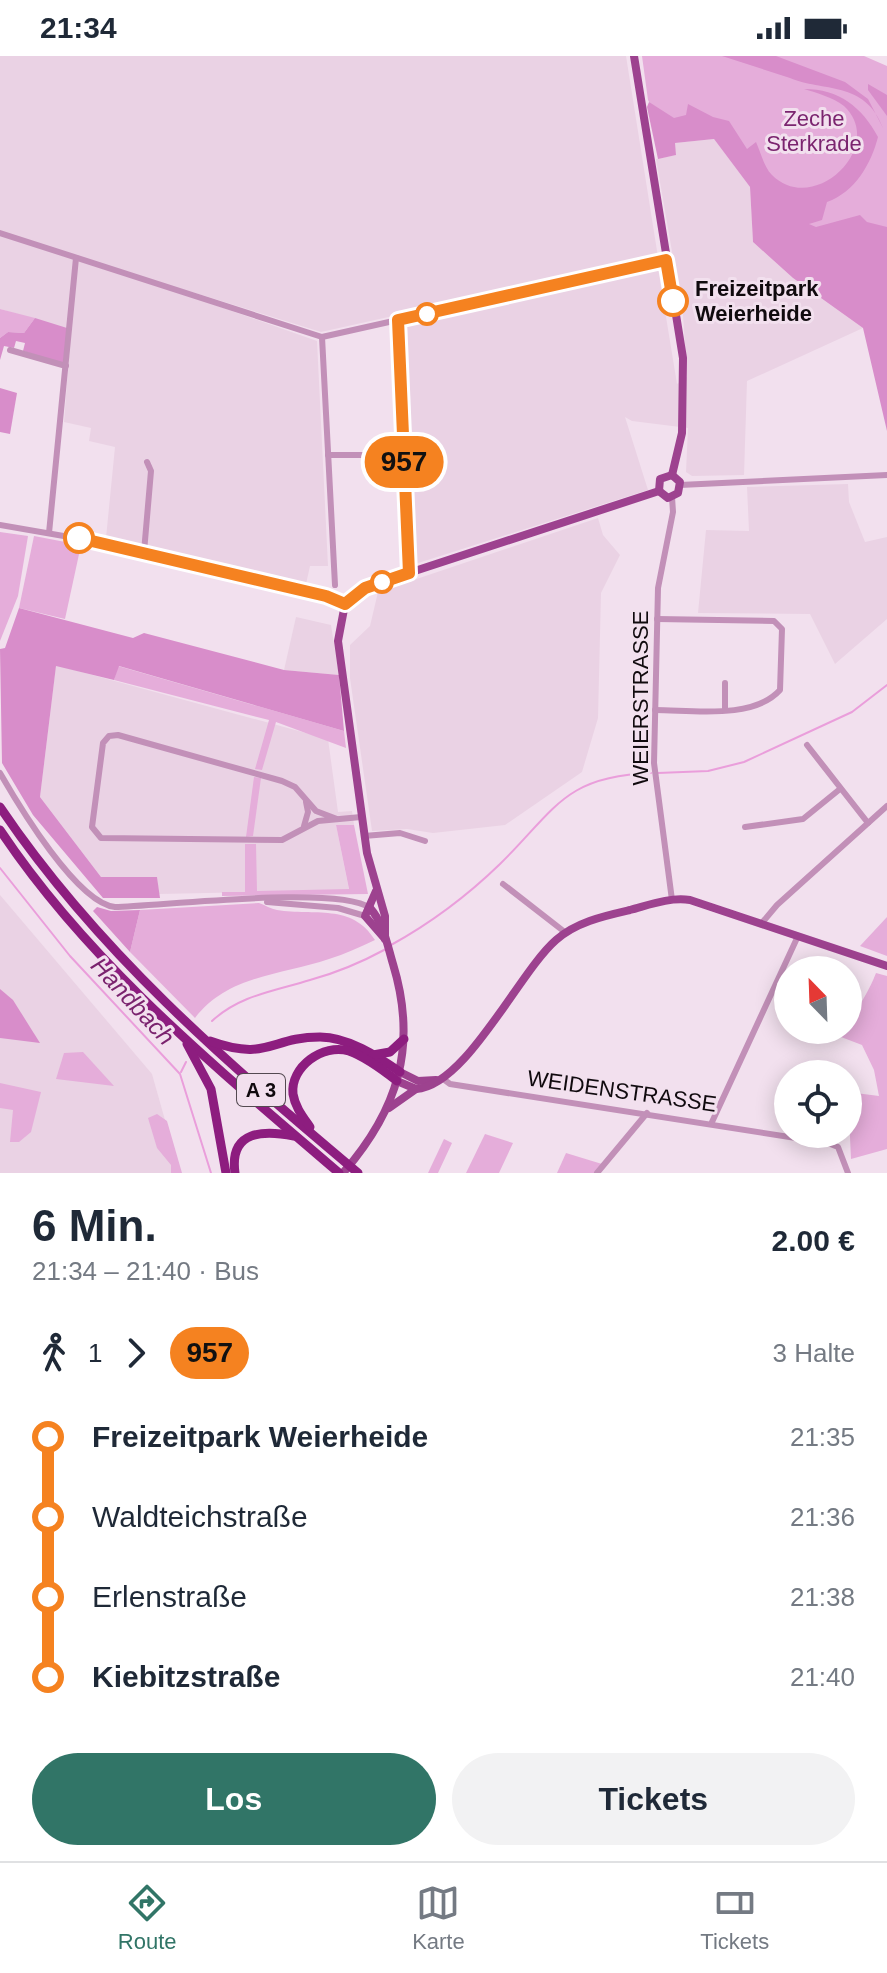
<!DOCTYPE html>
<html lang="de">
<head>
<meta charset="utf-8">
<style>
	body { margin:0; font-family:Helvetica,sans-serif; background:#f2f2f3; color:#1f2937; height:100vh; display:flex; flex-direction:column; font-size:30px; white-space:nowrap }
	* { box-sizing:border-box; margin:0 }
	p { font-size:26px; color:#747a83 }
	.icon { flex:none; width:44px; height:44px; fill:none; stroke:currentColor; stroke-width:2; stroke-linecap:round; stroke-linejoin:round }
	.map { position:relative; height:1117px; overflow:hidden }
	.drawer { display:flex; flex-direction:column; background:#fff; flex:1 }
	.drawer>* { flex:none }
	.badge { padding:0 16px; border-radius:26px; font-size:28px; line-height:52px }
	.needle { width:52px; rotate:337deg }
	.fabs { position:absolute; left:774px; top:900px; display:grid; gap:16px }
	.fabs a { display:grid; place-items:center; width:88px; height:88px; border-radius:50%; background:#fff; box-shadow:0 4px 20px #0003; font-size:40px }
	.map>.badge { position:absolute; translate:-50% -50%; box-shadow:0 0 0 4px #fff }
	.legs { display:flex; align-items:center; gap:12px; height:88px; padding:0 32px; font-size:26px }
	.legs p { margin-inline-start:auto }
	.headline { display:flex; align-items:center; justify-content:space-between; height:136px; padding:0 32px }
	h1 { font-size:44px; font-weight:600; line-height:60px }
	.button { display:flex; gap:16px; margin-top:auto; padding:16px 32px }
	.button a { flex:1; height:92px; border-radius:48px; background:#317567; color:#fff; font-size:32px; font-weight:600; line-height:92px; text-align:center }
	.button a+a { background:#f2f2f3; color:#1f2937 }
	ul { padding:0 32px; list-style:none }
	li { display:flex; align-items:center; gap:28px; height:80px; font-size:30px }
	li i { display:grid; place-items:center; width:12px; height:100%; margin:0 10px; background:currentColor }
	li i::after { content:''; width:20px; height:20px; margin:-10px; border:6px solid; border-radius:50%; background:#fff }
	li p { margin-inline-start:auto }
	li:first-child i { background:linear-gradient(#0000 50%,currentColor 0) }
	li:last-child i { background:linear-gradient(currentColor 50%,#0000 0) }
	.status { display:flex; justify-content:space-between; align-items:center; height:56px; padding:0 40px; background:#fff; direction:ltr }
	.status svg { height:22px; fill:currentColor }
	.tab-bar { display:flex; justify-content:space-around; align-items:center; height:112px; border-top:2px solid #e0e1e3; background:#fff; font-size:22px; color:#747a83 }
	.tab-bar a { display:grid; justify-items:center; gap:4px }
	.tab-bar .active { color:#317567 }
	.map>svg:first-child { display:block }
	.built { fill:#ead2e4 }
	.green { fill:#e5adda }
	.forest { fill:#d88dca }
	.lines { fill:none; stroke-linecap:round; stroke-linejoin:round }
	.stream { stroke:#ea9edb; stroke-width:2 }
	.minor { stroke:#c290b8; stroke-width:6 }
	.major { stroke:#9d428f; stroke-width:8 }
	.highway { stroke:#8d1d7f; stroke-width:9 }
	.line-1-casing { stroke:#fff; stroke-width:18 }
	.line-1 { stroke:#f58220; stroke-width:12 }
	.stop-1-dot { fill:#fff; stroke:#f58220; stroke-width:4 }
	.labels { text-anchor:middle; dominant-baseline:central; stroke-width:6; stroke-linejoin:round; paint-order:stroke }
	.shield { fill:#f2e0ee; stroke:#544a51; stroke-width:2 }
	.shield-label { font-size:20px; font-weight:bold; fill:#100a0e }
	.park-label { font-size:22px; fill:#7b246f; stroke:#f2e0ee }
	.stop-label { font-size:22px; font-weight:bold; fill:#100a0e; stroke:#f2e0ee; text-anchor:start }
	.street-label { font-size:22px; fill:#100a0e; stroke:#f2e0ee }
	.water-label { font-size:24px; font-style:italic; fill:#7a236e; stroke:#f2e0ee }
</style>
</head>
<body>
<div class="status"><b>21:34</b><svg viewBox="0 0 49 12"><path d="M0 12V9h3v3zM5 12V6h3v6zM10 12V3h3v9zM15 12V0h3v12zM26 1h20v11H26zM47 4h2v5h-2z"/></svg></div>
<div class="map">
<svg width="887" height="1117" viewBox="0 0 887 1117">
	<rect width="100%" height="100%" fill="#f2e0ee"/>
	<g class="built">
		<polygon points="0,0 626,0 658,201 321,276 189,235 181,237 317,285 328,510 310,510 306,528 106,482 115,391 89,385 91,372 64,366 71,274 0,253"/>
		<polygon points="714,83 750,131 753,186 793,222 863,272 747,325 744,419 692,420 686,416 688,372 632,365 625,361 648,434 415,508 405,268 658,212 677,328 687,321 683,259 656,103 676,99 674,87"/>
		<polygon points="848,428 849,446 865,486 887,481 887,563 835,608 810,558 698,557 706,474 749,475 747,431"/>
		<polygon points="598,462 603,479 620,499 601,537 598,662 582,716 505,769 433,777 407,773 372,775 350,622 350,589 370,570 378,536"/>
		<polygon points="296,561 331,569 339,619 284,614"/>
		<polygon points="56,609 328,683 338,756 352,755 354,769 336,769 349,834 159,838 157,821 101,821 40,741"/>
		<polygon points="0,839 152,1018 180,1117 0,1117"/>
	</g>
	<g class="green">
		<polygon points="642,0 864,0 887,10 887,249 719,77 664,75 648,44"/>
		<polygon points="0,253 35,262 24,277 8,276 0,282"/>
		<polygon points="0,476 28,480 18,540 0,585"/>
		<polygon points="34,480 81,489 65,563 19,552"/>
		<polygon points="118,610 344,675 346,692 276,666 262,714 255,713 269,664 114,624"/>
		<polygon points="254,721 261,722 253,780 246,781"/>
		<polygon points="336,769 354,769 368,838 222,840 222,836 245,836 245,788 256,788 257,835 349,833"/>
		<path d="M 259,847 C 265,849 271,853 277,854 C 314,860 352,847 375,884 C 360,891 345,898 329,903 C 282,919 228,919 195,962 L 130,896 L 140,854 Z"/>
		<polygon points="887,861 887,900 860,890"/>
		<path d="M 876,917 L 887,920 L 887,1093 L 851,1103 L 848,1036 L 879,1040 L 874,1014 L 862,989 L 841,981 C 850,962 867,941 876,917 Z"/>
		<polygon points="83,996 114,1030 56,1023 64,997"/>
		<polygon points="0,1027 41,1036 31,1076 19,1086 10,1086 13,1054 0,1052"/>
		<polygon points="157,1058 167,1065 182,1117 171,1117 171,1109 157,1092 148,1062"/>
		<polygon points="485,1078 513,1087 499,1117 466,1117"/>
		<polygon points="444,1083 452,1087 438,1117 428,1117"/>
		<polygon points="566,1097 602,1108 594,1117 557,1117"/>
	</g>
	<g class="forest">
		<path d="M 722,0 L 776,0 L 845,26 L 868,43 L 883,72 C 865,24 822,36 790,22 Z"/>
		<polygon points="868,28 887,39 887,60 868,34"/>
		<path d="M 804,33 C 839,33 862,51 878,81 C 871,108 855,136 827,146 L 822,164 L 809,168 L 816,171 L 860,159 L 867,166 L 887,171 L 887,375 L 863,272 L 793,222 L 753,186 L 750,131 L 714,83 L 675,87 L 676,99 L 658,103 L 647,51 L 649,46 L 674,62 L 686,59 L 688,48 L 713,61 L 729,65 L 747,93 L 756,86 C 761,97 764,111 772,119 C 814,161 887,90 844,50 C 832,41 817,37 804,33 Z"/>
		<polygon points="35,262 67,272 65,305 62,307 23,295 25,287 16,285 14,292 4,290 0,304 0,282 8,276 24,277"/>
		<polygon points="0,332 17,337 10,378 0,376"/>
		<polygon points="19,552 133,582 144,577 284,614 339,619 344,675 119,610 114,624 56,610 40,741 101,821 157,821 160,842 103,842 33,759 2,707 0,593 5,592"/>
		<polygon points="97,851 111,855 140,854 130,896 93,855"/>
		<polygon points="0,933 13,944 40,987 0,982"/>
	</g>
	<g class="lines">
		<g class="stream">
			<polyline points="658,717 708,715 744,706 852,656 887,629"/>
			<polyline points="0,812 70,900 180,1018 211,1117"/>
			<path d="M 391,889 C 431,867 467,840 500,808 C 555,754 564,720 651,717"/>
			<path d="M 212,965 C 240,939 275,935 310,924 C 336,917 362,906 386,893"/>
			<polyline points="181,1016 186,1006"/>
		</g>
		<g class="minor">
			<polyline points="0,177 322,281 666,204"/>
			<polyline points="398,264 409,517"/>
			<polyline points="322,281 335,529"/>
			<polyline points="10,294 66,310"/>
			<polyline points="328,399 404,399"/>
			<polyline points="680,429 887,419"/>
			<polyline points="672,441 673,456 658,532 654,707 672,844"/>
			<polyline points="0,469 104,487 326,540 345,548"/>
			<polyline points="49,477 76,202"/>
			<polyline points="144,496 151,415 147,406"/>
			<path d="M 655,654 C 692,654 753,664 780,634 L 782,573 L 774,565 L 657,563"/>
			<polyline points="725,654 725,627"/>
			<polyline points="807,689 868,767"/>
			<path d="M 0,717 C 19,750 77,847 115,851 C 162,850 338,829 370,852"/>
			<polyline points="337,763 316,755 295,731 282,725 118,679 109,680 103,687 92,771 101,782 282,784 318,765 361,761"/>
			<polyline points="304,770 308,756 306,746"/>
			<polyline points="745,771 803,763 840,733"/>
			<polyline points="364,780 400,777 425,785"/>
			<polyline points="503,828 566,877"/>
			<polyline points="267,846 338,852 365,860"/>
			<polyline points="761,868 777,849 887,750"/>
			<polyline points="826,1018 834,1011 837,1018"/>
			<polyline points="442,1022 450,1028 828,1087 838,1091 848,1117"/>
			<polyline points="712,1066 798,880"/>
			<polyline points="597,1117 647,1057"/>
		</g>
		<g class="major">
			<polyline points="634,0 683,302 682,377 672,419"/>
			<polyline points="659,435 668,442 678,437 680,426 672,419"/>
			<polyline points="659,435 660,423 672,419"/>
			<polyline points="376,835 365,860 385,883"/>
			<polyline points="385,883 385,860 367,797 338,585 345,548 369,530 659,435"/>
			<polyline points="400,1016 418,1025 436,1024"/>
			<path d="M 397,1025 L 416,1033 C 466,1030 519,916 556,884 C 576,866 604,860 630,854 C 649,849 669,841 690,844 L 887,910"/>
			<polyline points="389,1052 416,1033"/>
			<path d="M 343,1117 C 398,1054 418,990 393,908 C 387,888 384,868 370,852"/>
		</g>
		<g class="highway">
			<path d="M 0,751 C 97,895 226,1006 358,1117"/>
			<path d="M 0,774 C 90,909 217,1012 339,1117"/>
			<path d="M 210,985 C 268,1006 270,981 320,981 C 348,981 377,1000 400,1016"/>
			<polyline points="187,988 211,1033 226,1117"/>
			<polyline points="373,999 390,996 404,983"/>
			<path d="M 310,1071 C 303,1061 295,1051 293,1038 C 290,1011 323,987 349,995 C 366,1001 383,1014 397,1025"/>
			<path d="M 235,1117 C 229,1074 264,1074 294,1080"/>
		</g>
	</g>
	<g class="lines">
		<g class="line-1-casing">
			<polyline id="line-1" points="79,482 326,540 345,548 365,532 409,517 398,264 666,204 673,245"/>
		</g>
		<use href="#line-1" class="line-1"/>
	</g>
	<g class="stop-1-dot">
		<circle cx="673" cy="245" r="14"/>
		<circle cx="427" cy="258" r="10"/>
		<circle cx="79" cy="482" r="14"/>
		<circle cx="382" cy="526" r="10"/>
	</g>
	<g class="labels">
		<rect class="shield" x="237" y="1018" width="48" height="32" rx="6"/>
		<g class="shield-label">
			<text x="261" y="1034">A 3</text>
		</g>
		<g class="park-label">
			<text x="814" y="62">Zeche<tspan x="814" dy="25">Sterkrade</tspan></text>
		</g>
		<g class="stop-label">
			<text x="695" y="232">Freizeitpark<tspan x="695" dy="25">Weierheide</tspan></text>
		</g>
		<g class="street-label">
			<text transform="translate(640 642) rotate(-90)">WEIERSTRASSE</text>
			<text transform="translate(622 1035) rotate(8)">WEIDENSTRASSE</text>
		</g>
		<g class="water-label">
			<text transform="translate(133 945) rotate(47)">Handbach</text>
		</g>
	</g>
</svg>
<div class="fabs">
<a><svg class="needle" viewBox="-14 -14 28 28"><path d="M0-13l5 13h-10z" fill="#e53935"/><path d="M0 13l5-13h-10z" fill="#747a83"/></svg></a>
<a><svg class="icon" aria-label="locate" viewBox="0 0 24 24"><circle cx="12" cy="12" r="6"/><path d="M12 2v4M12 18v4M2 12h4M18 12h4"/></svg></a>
</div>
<b class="badge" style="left:404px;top:406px;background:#f58220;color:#111">957</b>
</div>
<section class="drawer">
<div class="headline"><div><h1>6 Min.</h1><p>21:34 – 21:40 · Bus</p></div><b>2.00 €</b></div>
<div class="legs"><svg class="icon" aria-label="walk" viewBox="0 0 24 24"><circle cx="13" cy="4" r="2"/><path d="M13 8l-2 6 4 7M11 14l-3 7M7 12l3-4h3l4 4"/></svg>1<svg class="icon" aria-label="forward" viewBox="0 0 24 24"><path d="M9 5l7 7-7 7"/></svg><b class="badge" style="background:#f58220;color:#111">957</b><p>3 Halte</p></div>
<ul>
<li><i style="color:#f58220"></i><b>Freizeitpark Weierheide</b><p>21:35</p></li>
<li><i style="color:#f58220"></i><span>Waldteichstraße</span><p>21:36</p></li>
<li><i style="color:#f58220"></i><span>Erlenstraße</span><p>21:38</p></li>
<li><i style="color:#f58220"></i><b>Kiebitzstraße</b><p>21:40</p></li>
</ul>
<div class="button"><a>Los</a><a>Tickets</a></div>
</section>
<nav class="tab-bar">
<a class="active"><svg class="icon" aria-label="directions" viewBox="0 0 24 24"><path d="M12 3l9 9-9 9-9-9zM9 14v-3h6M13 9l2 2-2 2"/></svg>Route</a>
<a><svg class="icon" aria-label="map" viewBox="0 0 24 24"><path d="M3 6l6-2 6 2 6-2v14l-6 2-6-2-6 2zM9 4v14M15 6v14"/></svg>Karte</a>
<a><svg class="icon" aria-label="tickets" viewBox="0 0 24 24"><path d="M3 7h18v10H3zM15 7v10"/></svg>Tickets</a>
</nav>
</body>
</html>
